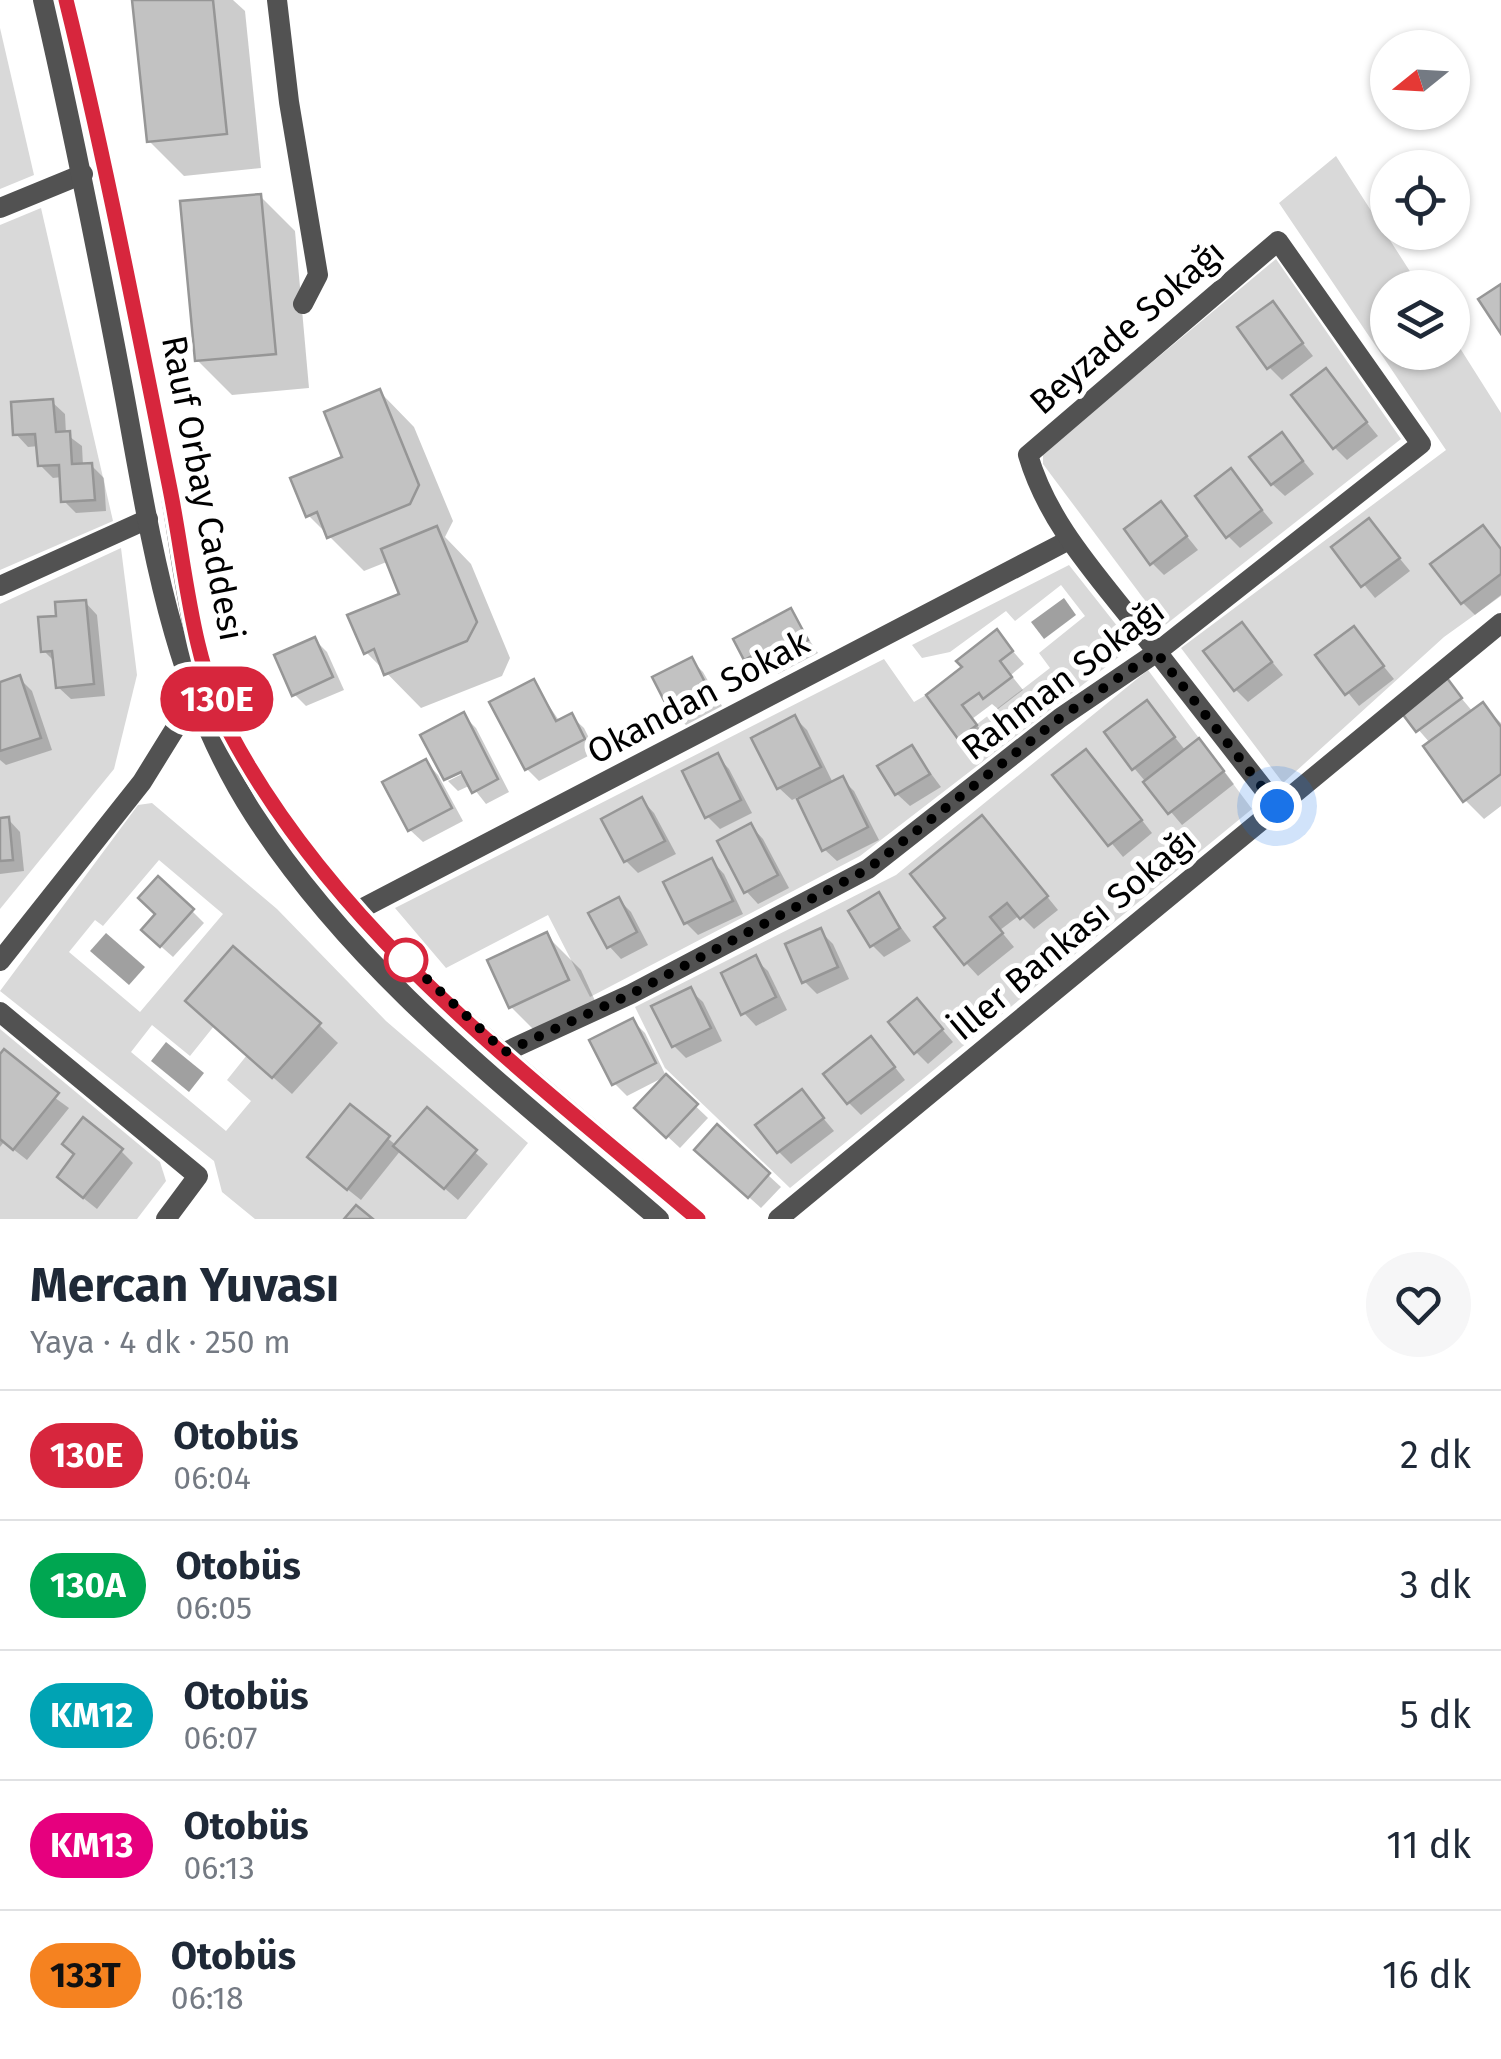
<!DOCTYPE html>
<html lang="tr">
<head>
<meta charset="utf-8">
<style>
	body { margin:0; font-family:"Fira Sans",sans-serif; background:#f6f6f7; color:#1f2937; height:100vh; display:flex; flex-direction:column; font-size:38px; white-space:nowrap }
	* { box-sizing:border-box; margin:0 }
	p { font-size:32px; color:#747a83 }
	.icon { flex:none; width:55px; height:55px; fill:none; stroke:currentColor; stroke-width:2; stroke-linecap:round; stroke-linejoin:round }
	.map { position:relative; height:1219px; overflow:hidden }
	.details { display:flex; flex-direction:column; background:#fff; flex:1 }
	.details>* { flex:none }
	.badge { padding:0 20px; border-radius:32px; font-size:35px; line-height:65px }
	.needle { width:65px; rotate:252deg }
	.buttons { position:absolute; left:1370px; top:30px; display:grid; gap:20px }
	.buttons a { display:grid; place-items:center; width:100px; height:100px; border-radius:50%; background:#fff; box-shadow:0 2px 8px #0004; font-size:50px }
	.you { position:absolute; width:50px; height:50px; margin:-25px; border:8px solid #fff; border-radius:50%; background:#1a73e8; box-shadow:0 0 0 15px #1a73e833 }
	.map>.badge { position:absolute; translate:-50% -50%; box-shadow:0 0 0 5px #fff }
	.round { display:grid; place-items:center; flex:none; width:105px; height:105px; border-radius:52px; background:#f6f6f7 }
	.headline { display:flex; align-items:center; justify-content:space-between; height:170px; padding:0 30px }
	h1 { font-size:48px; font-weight:700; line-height:75px }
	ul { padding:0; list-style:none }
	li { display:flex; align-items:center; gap:30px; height:130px; padding:0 30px; border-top:2px solid #e0e1e3 }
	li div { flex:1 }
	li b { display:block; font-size:38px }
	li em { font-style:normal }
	li .badge { min-width:110px; font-weight:700; text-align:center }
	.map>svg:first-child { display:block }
	.green { fill:#d9d9d9; fill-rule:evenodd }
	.water { fill:#a0a0a0 }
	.shadow { fill:#0003 }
	.building { fill:#c2c2c2; stroke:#969696; stroke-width:2.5 }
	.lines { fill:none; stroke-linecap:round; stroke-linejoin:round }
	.minor { stroke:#525252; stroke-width:20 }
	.tertiary { stroke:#525252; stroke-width:20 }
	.line-casing { stroke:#fff; stroke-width:22 }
	.line { stroke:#d7263d; stroke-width:15 }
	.walk { stroke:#000; stroke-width:10; stroke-dasharray:0 18 }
	.stop-dot { fill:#fff; stroke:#d7263d; stroke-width:5 }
	.labels { text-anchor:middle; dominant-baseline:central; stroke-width:10; stroke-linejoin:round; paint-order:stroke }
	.street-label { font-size:35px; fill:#000; stroke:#fff }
</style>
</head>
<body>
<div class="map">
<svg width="1501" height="1219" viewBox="0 0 1501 1219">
	<rect width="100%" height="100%" fill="#fff"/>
	<g class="green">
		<polygon points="0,28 34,175 0,189"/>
		<polygon points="1336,156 1420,287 1388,288 1388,352 1452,352 1453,337 1501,413 1501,596 1444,637 1283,783 1181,648 1446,450 1279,203"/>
		<polygon points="41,208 113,521 0,570 0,225"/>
		<polygon points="1276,259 1401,439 1164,626 1043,464 1043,453"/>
		<polygon points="121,548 137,675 114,769 0,909 0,604"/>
		<polygon points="1069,565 1133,646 860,856 590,997 548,915 446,968 395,908 884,659 914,702 926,695 959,738 1050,668 1039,653 1085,616 1061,585 1015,621 1006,611 950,652 922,658 912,645"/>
		<polygon points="1148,670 1252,809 790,1188 665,1068 635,1007 896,875"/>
		<path d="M 152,803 L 277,909 L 386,1021 L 528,1143 L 466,1219 L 255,1219 L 222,1192 L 214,1161 L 0,991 L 138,805 ZM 159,860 L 223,914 L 140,1012 L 69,952 L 95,920 L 103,926 ZM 152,1025 L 190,1056 L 214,1026 L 247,1055 L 227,1080 L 251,1101 L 226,1131 L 131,1052 Z"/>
		<polygon points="0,1029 160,1162 166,1181 137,1219 0,1219"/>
	</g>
	<g class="water">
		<polygon points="1064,598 1076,615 1044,639 1031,622"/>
		<polygon points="106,933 145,967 129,985 90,951"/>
		<polygon points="166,1042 204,1073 189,1092 151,1061"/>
	</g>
	<g class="shadow">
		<polygon points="134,0 233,0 245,11 261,168 184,176 149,141"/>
		<polygon points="260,196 295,231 309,388 232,395 197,360"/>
		<polygon points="1272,304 1313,356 1282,380 1269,367"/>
		<polygon points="1326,372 1378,436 1347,460 1334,447"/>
		<polygon points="380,392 414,427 453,521 445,537 471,564 510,658 502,676 421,708 366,652 402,595 389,561 364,571 308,515"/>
		<polygon points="52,402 65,414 66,434 82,446 83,466 91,465 104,478 106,511 76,513 64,501 62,477 53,478 40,465 39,446 28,447 16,434"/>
		<polygon points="1282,435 1314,474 1285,496 1272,484"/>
		<polygon points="1231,472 1273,523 1240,548 1228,536"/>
		<polygon points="1161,504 1198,550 1164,575 1152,563"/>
		<polygon points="1369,521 1410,571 1375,598 1334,548"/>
		<polygon points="1483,528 1501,548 1501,595 1475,615 1462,602"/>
		<polygon points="85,602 97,615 105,696 71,699 58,687 56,663 44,651 59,618"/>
		<polygon points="790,611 818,653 778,674 769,665 758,671 746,659"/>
		<polygon points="1242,625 1283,675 1248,702 1236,690"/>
		<polygon points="1353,629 1394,679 1359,706 1318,656"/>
		<polygon points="997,633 1024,664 1011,675 1023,690 998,709 992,704 972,719 987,738 973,749 929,696 965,668"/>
		<polygon points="315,640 327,652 344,690 306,706 294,694"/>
		<polygon points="691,660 703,672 722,706 686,725 673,713"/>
		<polygon points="19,678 32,691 52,750 6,765 0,760 0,685"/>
		<polygon points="1447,681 1473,712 1483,705 1501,723 1501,806 1484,819 1465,800 1430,743 1404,713"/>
		<polygon points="533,682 560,722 571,716 584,728 596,752 539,781 527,769"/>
		<polygon points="1147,703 1186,751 1211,754 1234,784 1182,825 1134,768"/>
		<polygon points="463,715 476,728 509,792 486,804 471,785 458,791 448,781 474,768 447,780 424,736"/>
		<polygon points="795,718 807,730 833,783 842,779 854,791 879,840 837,861 824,849 798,797 792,800 779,788"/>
		<polygon points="912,748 941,787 910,806 897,794"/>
		<polygon points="717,756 729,769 752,813 720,829 708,817"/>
		<polygon points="426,762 438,775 463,821 423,842 410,830 386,784"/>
		<polygon points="1098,764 1152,833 1123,857 1056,776"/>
		<polygon points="642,800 654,813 676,854 638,873 626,861"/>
		<polygon points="8,819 20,832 24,871 0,874 0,820"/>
		<polygon points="751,826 763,839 789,888 758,904 746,891"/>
		<polygon points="994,831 1058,910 1034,929 1020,915 1000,930 1014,947 978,976 966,963 949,919"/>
		<polygon points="712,861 724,874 743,914 698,935 686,923"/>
		<polygon points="878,896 911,941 884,957 872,945"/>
		<polygon points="619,900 631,912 648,945 621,959 609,946"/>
		<polygon points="192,911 204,923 173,957 156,942"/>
		<polygon points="820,931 833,944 849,979 817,994 804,981"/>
		<polygon points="546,935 581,970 602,1016 546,1042 511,1007 490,961"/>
		<polygon points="755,959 768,971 787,1010 756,1026 744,1013"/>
		<polygon points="690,990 703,1002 722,1041 686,1058 674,1046"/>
		<polygon points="929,1014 953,1042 928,1064 916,1052"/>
		<polygon points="207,1019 319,1025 338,1043 292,1094"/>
		<polygon points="633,1021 645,1033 666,1076 627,1096 614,1083"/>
		<polygon points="883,1052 905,1080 861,1115 848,1102"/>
		<polygon points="0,1058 69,1108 27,1160 4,1142 0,1147"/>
		<polygon points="666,1078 708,1118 680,1148 637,1108"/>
		<polygon points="802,1093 834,1131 791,1164 779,1152"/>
		<polygon points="350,1107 397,1146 427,1110 488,1164 458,1200 401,1150 361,1200 322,1169"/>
		<polygon points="717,1128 781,1187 761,1208 710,1162"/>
		<polygon points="121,1151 133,1163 97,1209 72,1189"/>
	</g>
	<g class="building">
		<polygon points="132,0 213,0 227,134 147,142"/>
		<polygon points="261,194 276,354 195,361 180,201"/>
		<polygon points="1501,284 1501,334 1478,299"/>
		<polygon points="1273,301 1303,343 1267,369 1237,327"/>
		<polygon points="1326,368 1367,422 1333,449 1291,395"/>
		<polygon points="380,389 419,485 410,504 327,538 317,512 306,517 290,478 342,457 324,412"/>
		<polygon points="53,399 56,432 70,431 72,464 92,463 95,500 61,502 59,465 38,466 35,434 13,435 11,402"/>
		<polygon points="1282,432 1303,461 1271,485 1249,457"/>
		<polygon points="1231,468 1262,510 1226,538 1195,496"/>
		<polygon points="1161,501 1187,536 1150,565 1124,529"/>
		<polygon points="1369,518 1400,558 1361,587 1331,547"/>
		<polygon points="1483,525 1501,549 1501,574 1461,604 1430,564"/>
		<polygon points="437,526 477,622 467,641 384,675 374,649 364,654 347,615 399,594 381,549"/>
		<polygon points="86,600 94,684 56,688 52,651 41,652 38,617 56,616 55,602"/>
		<polygon points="791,608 808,640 764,663 758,653 744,660 733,639"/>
		<polygon points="1242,622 1272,662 1234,691 1203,651"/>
		<polygon points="1354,626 1384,666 1345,695 1315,655"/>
		<polygon points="997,629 1013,651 1000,661 1012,677 983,699 979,693 962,705 977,725 958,739 926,695 962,667 956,661"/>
		<polygon points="315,637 333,677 292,696 274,655"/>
		<polygon points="692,657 711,694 671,714 652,677"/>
		<polygon points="20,675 41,738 0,751 0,682"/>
		<polygon points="1447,678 1462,698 1416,732 1401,712"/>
		<polygon points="534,679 556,721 572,713 585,739 525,770 489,702"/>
		<polygon points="1147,700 1175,737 1132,770 1104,732"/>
		<polygon points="1483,702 1501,727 1501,774 1463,802 1423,746"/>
		<polygon points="464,712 498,779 472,793 461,772 444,780 420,735"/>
		<polygon points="795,715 821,767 777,789 751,738"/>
		<polygon points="1199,738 1224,771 1168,814 1143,782"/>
		<polygon points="912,745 930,774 895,795 877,766"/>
		<polygon points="1086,749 1142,820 1108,846 1052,775"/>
		<polygon points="718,753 741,800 705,818 682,771"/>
		<polygon points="426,759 452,808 408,831 382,782"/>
		<polygon points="843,776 868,827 822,851 797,799"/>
		<polygon points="642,797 665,841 624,862 601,819"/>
		<polygon points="982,815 1048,896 1020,919 1007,903 990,917 1003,933 964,965 934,927 945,918 910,874"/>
		<polygon points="9,817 13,860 0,861 0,818"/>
		<polygon points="751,823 778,875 744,893 717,841"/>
		<polygon points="712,858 733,901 684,924 663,882"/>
		<polygon points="158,876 194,909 160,947 141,930 155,914 138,898"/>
		<polygon points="879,892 900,928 870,947 848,911"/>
		<polygon points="619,897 637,932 607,948 588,913"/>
		<polygon points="821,928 838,967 802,983 785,944"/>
		<polygon points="547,932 569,980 509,1008 487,960"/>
		<polygon points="233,946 321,1023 272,1078 185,1001"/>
		<polygon points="756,955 776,997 741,1015 721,973"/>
		<polygon points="691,987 711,1028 672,1047 651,1006"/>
		<polygon points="917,998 943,1029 914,1054 888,1022"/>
		<polygon points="633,1018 656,1063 612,1085 589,1040"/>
		<polygon points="871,1036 895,1067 847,1104 823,1074"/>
		<polygon points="4,1049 59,1093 13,1150 0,1139 0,1054"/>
		<polygon points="666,1074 698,1104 666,1138 634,1108"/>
		<polygon points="802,1089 824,1118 777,1153 755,1125"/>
		<polygon points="350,1104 390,1136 347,1190 307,1157"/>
		<polygon points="427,1107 477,1150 444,1189 393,1146"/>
		<polygon points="83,1117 123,1149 83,1198 57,1177 74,1154 62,1144"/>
		<polygon points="717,1124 770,1173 748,1198 694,1150"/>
		<polygon points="356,1205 373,1219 344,1219"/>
	</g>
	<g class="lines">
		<g class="minor">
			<polyline points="277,0 289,102 318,275 303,304"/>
			<polyline points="0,208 83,174"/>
			<polyline points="0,586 148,519"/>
			<polyline points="357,911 1069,540"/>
			<polyline points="0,961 142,782 194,698 206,688"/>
			<polyline points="0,1012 198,1176 166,1219"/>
			<path d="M 505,1052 L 631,994 L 868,869 L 1060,718 L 1157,652 L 1421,444 L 1278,241 L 1028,455 C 1048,523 1096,574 1139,629 C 1185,688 1231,747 1277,806"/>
			<polyline points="778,1219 1501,623"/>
		</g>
		<g class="tertiary">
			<path d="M 43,0 C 72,125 97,251 121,377 C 150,530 168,682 254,815 C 358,976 516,1095 659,1219"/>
			<path d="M 66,0 C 104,157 135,315 167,474 C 183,558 188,654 229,731 C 336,933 528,1073 698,1219"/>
		</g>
	</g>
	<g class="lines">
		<g class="line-casing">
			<path id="line" d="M 66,0 C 106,162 137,325 170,489 C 186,569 191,658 229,731 C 335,932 528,1075 698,1219"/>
		</g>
		<use href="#line" class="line"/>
		<polyline class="walk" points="406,960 397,951 505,1052 631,994 868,869 1060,718 1156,652 1277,806"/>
	</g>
	<circle class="stop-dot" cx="406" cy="960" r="20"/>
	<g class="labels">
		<g class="street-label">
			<text transform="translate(1127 327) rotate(-41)">Beyzade Sokağı</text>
			<text transform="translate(203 488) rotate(79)">Rauf Orbay Caddesi</text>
			<text transform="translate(1063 679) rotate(-37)">Rahman Sokağı</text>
			<text transform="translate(698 697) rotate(-28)">Okandan Sokak</text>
			<text transform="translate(1073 934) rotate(-40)">İller Bankası Sokağı</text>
		</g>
	</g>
</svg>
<div class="buttons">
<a><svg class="needle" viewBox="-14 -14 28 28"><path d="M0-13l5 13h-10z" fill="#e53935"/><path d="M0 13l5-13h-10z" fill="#747a83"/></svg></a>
<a><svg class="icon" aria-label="locate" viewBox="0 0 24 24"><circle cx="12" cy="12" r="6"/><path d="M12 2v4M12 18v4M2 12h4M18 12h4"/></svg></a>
<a><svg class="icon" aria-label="layers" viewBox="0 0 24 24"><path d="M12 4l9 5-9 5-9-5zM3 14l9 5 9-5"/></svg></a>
</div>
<div class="you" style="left:1277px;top:806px"></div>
<b class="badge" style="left:217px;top:699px;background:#d7263d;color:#fff">130E</b>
</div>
<section class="details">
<div class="headline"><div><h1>Mercan Yuvası</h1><p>Yaya · 4 dk · 250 m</p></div><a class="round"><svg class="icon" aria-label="heart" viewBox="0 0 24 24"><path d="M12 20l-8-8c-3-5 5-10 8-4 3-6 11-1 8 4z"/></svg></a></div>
<ul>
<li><span class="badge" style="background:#d7263d;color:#fff">130E</span><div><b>Otobüs</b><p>06:04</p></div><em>2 dk</em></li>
<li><span class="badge" style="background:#00a651;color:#fff">130A</span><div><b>Otobüs</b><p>06:05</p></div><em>3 dk</em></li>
<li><span class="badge" style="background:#00a3b4;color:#fff">KM12</span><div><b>Otobüs</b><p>06:07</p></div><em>5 dk</em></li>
<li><span class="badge" style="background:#e6007e;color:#fff">KM13</span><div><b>Otobüs</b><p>06:13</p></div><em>11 dk</em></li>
<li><span class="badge" style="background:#f58220;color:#111">133T</span><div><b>Otobüs</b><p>06:18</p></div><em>16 dk</em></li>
</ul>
</section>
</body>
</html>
